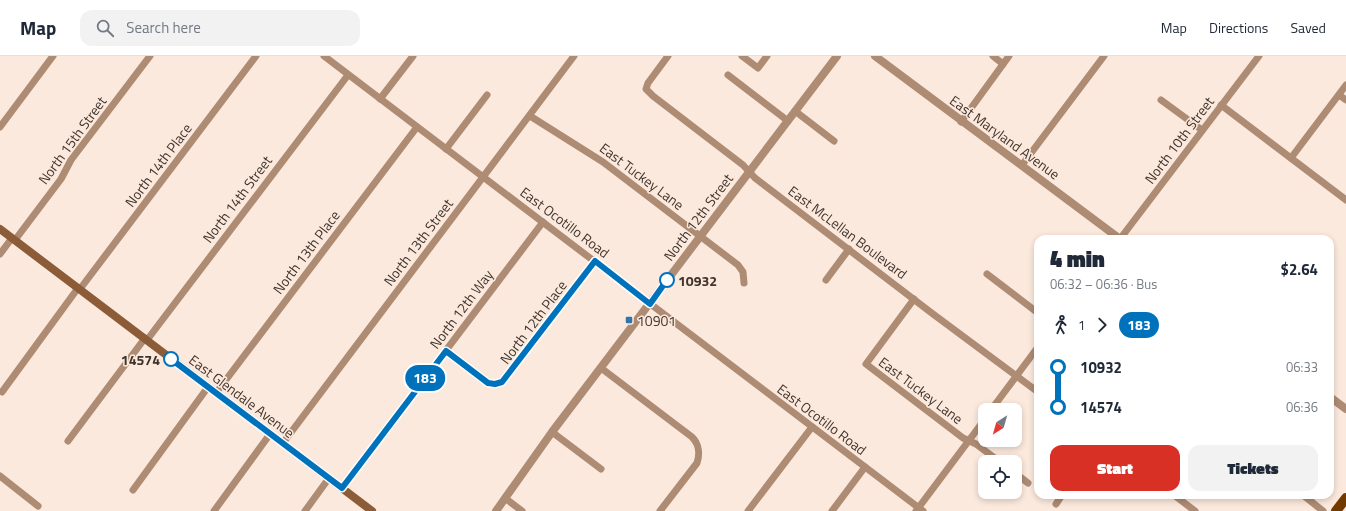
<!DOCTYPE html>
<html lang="en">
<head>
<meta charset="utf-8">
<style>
	body { margin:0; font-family:"Titillium Web",sans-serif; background:#f2f2f3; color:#1f2937; height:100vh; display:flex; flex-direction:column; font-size:15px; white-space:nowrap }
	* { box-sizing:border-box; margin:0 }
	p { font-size:13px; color:#747a83 }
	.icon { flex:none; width:22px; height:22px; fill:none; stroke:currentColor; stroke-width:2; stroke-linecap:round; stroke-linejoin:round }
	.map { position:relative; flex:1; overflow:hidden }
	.side { position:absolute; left:1034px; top:179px; width:300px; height:264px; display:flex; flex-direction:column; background:#fff; border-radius:12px; box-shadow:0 2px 6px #0003 }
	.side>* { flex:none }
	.badge { padding:0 8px; border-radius:13px; font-size:14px; line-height:26px }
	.needle { width:26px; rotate:217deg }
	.fabs { position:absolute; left:978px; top:347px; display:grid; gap:8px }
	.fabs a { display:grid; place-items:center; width:44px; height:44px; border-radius:8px; background:#fff; box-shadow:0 2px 6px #0003; font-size:20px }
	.map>.badge { position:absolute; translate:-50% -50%; box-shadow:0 0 0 2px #fff }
	.legs { display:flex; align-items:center; gap:6px; height:44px; padding:0 16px; font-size:13px }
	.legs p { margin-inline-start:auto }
	.headline { display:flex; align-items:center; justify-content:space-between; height:68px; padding:0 16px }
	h1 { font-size:22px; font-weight:800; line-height:30px }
	.button { display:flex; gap:8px; margin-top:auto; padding:8px 16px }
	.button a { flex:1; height:46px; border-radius:12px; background:#d93025; color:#fff; font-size:16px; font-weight:800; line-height:46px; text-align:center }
	.button a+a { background:#f2f2f3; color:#1f2937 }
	ul { padding:0 16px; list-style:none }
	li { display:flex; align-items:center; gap:14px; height:40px; font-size:15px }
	li i { display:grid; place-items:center; width:6px; height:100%; margin:0 5px; background:currentColor }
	li i::after { content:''; width:10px; height:10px; margin:-5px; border:3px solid; border-radius:50%; background:#fff }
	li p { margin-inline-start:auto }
	li:first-child i { background:linear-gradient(#0000 50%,currentColor 0) }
	li:last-child i { background:linear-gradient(currentColor 50%,#0000 0) }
	header { display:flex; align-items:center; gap:24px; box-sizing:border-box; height:56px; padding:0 20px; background:#fff; border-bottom:1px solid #e0e1e3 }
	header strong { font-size:19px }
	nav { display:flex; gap:22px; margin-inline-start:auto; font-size:14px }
	.search { width:280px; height:36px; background:#f2f2f3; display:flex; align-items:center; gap:10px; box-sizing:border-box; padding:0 14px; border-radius:12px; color:#747a83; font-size:15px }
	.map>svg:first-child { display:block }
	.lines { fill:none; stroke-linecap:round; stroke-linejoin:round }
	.minor { stroke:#ae8c74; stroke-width:7 }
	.tertiary { stroke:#ae8c74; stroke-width:8 }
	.secondary { stroke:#8c5c38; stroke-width:8 }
	.primary { stroke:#733a00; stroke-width:10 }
	.line-1-casing { stroke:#fff; stroke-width:9 }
	.line-1 { stroke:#0072bc; stroke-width:6 }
	.stop-1-dot { fill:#fff; stroke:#0072bc; stroke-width:2 }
	.poi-dot { fill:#3175aa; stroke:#fce9dd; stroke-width:1.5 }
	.labels { text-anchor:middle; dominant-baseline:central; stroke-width:3; stroke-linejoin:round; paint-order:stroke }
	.street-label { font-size:14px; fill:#40342c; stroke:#fce9dd }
	.stop-label { font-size:14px; font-weight:bold; fill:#40342c; stroke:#fce9dd; text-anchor:start }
	.poi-label { font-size:14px; fill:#40342c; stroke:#fce9dd; text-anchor:start }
</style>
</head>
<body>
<header>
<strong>Map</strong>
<div class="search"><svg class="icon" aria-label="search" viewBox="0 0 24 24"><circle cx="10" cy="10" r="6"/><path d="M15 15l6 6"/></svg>Search here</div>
<nav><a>Map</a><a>Directions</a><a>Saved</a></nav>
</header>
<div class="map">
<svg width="1346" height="455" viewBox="0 0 1346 455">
	<rect width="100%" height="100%" fill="#fce9dd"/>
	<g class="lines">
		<g class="minor">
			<polyline points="324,0 923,455"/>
			<polyline points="668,0 648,27 646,33 653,40 743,109 755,122 933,258 1038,336"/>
			<polyline points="742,0 758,12 767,0"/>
			<polyline points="993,0 1003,8"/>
			<polyline points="728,19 788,65"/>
			<polyline points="1339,39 1346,44"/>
			<polyline points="380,43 413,0"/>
			<polyline points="1161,44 1202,74"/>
			<polyline points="1221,49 1346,144"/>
			<polyline points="795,55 834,85"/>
			<polyline points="530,60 603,106 738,209 743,216 744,227"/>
			<polyline points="961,66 1009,0"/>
			<polyline points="0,71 53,0"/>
			<polyline points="446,93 487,39"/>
			<polyline points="1291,102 1346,29"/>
			<polyline points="1022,109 1104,0"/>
			<polyline points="1120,183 1259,0"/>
			<polyline points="15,184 61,123 71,104 150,0"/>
			<polyline points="0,198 12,182"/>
			<polyline points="987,218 1038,257"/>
			<polyline points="826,224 849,193"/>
			<polyline points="80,233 256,0"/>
			<polyline points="914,243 866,308 963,382 976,388 1000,406"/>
			<polyline points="147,284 348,19"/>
			<polyline points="446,295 488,327 495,328 502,326 595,205"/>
			<path d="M 601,312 L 692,381 C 699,388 700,398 697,407 L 660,455"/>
			<polyline points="2,336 78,232"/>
			<polyline points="216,337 417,71"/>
			<polyline points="991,354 1038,291"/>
			<polyline points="552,376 601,413"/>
			<polyline points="68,385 145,282"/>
			<polyline points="283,387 574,0"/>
			<polyline points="1015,417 1028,427"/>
			<polyline points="0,420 38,450"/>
			<polyline points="342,432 543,166"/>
			<polyline points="133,434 208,331"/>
			<polyline points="1174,439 1195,455"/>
			<polyline points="1303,439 1323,455"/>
			<polyline points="505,442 522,455"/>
			<polyline points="1056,448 1062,439"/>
			<polyline points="214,455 270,378"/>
			<polyline points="305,455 329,422"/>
			<polyline points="748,455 812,371"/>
			<polyline points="832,455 865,411"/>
			<polyline points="916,455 985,363"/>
		</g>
		<g class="tertiary">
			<polyline points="875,0 1120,183"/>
			<polyline points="1330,341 1346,353"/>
			<polyline points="496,455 552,376 837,0"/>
		</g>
		<polyline class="secondary" points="0,173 372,455"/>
		<polyline class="primary" points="1336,455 1346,442"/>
	</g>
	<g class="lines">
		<g class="line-1-casing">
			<polyline id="line-1" points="171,303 342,432 446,295 488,327 495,328 502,326 595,205 650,248 667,224"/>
		</g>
		<use href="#line-1" class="line-1"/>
	</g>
	<g class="stop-1-dot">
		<circle cx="667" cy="224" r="7"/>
		<circle cx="171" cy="303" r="7"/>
	</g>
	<rect class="poi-dot" x="625" y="260" width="8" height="8" rx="2"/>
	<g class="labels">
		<g class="street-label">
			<text transform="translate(1005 81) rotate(36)">East Maryland Avenue</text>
			<text transform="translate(72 84) rotate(-54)">North 15th Street</text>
			<text transform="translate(1179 84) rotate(-53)">North 10th Street</text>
			<text transform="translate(158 109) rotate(-53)">North 14th Place</text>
			<text transform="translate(642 120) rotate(37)">East Tuckey Lane</text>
			<text transform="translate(237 143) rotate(-53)">North 14th Street</text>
			<text transform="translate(698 161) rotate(-53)">North 12th Street</text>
			<text transform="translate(565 166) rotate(37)">East Ocotillo Road</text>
			<text transform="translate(848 176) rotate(37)">East McLellan Boulevard</text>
			<text transform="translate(418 186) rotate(-53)">North 13th Street</text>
			<text transform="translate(306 196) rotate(-53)">North 13th Place</text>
			<text transform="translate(461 253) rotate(-53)">North 12th Way</text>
			<text transform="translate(533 266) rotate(-53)">North 12th Place</text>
			<text transform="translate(921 334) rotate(37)">East Tuckey Lane</text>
			<text transform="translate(242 340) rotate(37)">East Glendale Avenue</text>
			<text transform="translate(822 363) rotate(37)">East Ocotillo Road</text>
		</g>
		<g class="stop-label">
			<text x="678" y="224">10932</text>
			<text x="160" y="303" text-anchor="end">14574</text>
		</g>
		<g class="poi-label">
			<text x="637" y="264">10901</text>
		</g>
	</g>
</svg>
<div class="fabs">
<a><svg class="needle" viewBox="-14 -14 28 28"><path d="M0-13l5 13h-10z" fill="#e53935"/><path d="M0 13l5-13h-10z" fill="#747a83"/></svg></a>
<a><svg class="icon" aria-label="locate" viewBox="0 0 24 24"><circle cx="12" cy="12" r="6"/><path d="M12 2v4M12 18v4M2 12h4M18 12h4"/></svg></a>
</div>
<b class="badge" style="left:425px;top:322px;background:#0072bc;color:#fff">183</b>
<section class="side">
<div class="headline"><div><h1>4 min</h1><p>06:32 – 06:36 · Bus</p></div><b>$2.64</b></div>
<div class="legs"><svg class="icon" aria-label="walk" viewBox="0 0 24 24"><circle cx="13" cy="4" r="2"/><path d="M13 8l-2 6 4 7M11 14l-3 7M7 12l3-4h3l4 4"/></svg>1<svg class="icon" aria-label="forward" viewBox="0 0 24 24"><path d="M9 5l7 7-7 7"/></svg><b class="badge" style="background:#0072bc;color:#fff">183</b></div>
<ul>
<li><i style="color:#0072bc"></i><b>10932</b><p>06:33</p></li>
<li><i style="color:#0072bc"></i><b>14574</b><p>06:36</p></li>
</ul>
<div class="button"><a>Start</a><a>Tickets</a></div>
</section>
</div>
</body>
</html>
